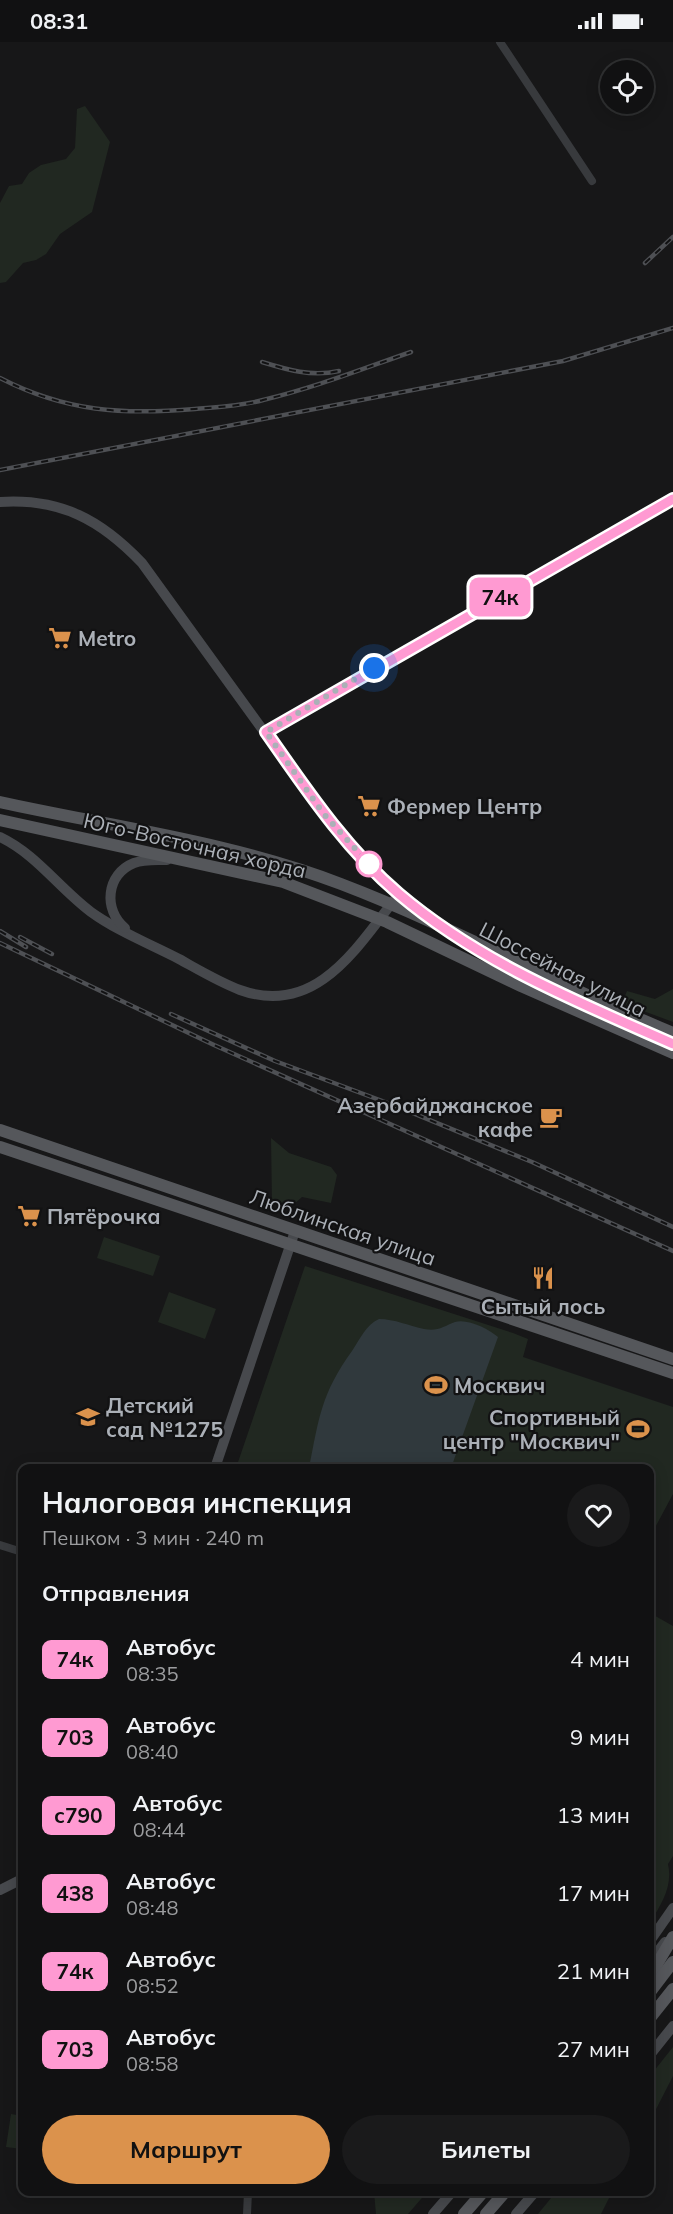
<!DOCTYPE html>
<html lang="ru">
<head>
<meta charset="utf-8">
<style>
	body { margin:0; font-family:Mulish,sans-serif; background:#1a1a1b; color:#f1f3f6; height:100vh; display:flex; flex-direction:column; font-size:22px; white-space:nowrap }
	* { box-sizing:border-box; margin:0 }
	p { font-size:20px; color:#9c9d9f }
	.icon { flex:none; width:33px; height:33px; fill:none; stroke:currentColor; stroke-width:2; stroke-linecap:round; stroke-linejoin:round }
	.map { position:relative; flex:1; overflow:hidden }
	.panel { position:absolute; left:18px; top:1422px; width:636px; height:732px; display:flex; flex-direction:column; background:#111112; border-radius:12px; box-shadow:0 3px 15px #0003,0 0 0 2px #303132 }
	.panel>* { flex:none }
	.badge { padding:0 12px; border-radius:9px; font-size:21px; line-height:39px }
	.buttons { position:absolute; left:600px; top:18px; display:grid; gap:12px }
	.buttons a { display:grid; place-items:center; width:54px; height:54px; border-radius:50%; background:#111112; box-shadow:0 3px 15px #0003,0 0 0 2px #303132; font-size:30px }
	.you { position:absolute; width:30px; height:30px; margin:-15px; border:4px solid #fff; border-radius:50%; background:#1a73e8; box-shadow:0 0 0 9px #1a73e833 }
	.map>.badge { position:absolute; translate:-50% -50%; box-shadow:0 0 0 3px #fff }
	h2 { padding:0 24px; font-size:22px; line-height:54px }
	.round { display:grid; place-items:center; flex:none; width:63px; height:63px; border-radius:32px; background:#1a1a1b }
	.summary { display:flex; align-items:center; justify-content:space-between; height:102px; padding:0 24px }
	h1 { font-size:28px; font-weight:700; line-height:45px }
	.action { display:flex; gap:12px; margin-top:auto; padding:12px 24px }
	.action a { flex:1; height:69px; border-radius:36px; background:#db924c; color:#111; font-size:24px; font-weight:700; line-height:69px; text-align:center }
	.action a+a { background:#1a1a1b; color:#f1f3f6 }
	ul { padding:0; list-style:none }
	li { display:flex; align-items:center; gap:18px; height:78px; padding:0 24px }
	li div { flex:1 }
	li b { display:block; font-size:22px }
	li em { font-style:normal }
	li .badge { min-width:66px; font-weight:700; text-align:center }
	.status { display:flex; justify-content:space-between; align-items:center; height:42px; padding:0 30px; background:#111112; direction:ltr }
	.status svg { height:16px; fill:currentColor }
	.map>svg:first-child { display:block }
	.green { fill:#212821 }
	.water { fill:#30393d }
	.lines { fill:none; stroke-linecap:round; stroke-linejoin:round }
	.street { stroke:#383a3d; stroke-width:8 }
	.secondary { stroke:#47494d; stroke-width:10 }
	.primary { stroke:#55575b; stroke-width:12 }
	.rail-casing { stroke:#4e5054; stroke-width:4.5 }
	.rail { stroke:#121213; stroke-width:2; stroke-dasharray:7; stroke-linecap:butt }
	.line-casing { stroke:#fff; stroke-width:14 }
	.line { stroke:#ff9ad2; stroke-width:9 }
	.walk { stroke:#abb0b7; stroke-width:6; stroke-dasharray:0 10.8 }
	.stop-dot { fill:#fff; stroke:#ff9ad2; stroke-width:3 }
	.labels { text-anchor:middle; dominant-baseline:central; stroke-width:4.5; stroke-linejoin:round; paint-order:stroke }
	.poi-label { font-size:21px; font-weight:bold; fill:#abb0b7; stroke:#121213; text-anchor:start }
	.street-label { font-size:21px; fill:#abb0b7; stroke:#121213 }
</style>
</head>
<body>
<div class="status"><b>08:31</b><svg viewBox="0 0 49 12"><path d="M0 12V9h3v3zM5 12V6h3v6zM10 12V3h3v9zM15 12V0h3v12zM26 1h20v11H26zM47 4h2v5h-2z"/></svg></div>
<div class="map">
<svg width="673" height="2172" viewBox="0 0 673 2172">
	<rect width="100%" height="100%" fill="#171718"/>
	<g class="green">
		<polygon points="85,64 110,100 92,170 60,192 46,212 36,218 23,221 6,240 0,241 0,161 9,144 22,142 29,131 41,123 66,117 75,106 77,67"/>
		<polygon points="673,947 673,980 622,961 627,949 655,957"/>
		<polygon points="271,1096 289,1111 331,1125 337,1133 331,1161 302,1155 294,1162 272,1162"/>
		<polygon points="104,1195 160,1214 153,1234 97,1216"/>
		<polygon points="305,1224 513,1291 528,1297 523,1315 673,1365 673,1452 650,1495 650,1426 236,1426"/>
		<polygon points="169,1250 216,1267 205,1297 158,1280"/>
		<path d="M 650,1571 L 673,1584 L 673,1814 L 668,1822 C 673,1843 662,1862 650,1880 Z"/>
		<polygon points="673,2005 673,2034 650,2079 650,2034"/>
		<polygon points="11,2072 22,2074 22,2107 6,2105"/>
		<polygon points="374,2150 427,2150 408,2172 376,2172"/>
		<polygon points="556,2150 612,2150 601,2172 538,2172"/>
	</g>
	<path class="water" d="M 379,1277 C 394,1277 410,1284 424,1287 C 438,1290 444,1284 455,1280 C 467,1276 489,1287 498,1295 L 451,1426 L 309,1426 C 319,1376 321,1352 352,1309 C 360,1297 366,1283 379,1277 Z"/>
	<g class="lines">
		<g class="street">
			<polyline points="500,0 592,139"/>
			<polyline points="266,690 673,457"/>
			<polyline points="0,1503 22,1510"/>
			<polyline points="247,2172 248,2150"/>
		</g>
		<g class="secondary">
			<path d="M 0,460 C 61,456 101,478 142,521 L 323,771 L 382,836 L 434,878"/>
			<path d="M 0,795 C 36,812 59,846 91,870 C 117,889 150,902 179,917 C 199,928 219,940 240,948 C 315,975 356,907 395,857"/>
			<path d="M 125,886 C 103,868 106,832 134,821 C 144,817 156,818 167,818"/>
			<polyline points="469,902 519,931 673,1002"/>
			<polyline points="215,1426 295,1189"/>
			<polyline points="0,1848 22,1837"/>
			<polyline points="650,1899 673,1866"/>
			<polyline points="650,1920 665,1900"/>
			<polyline points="650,2013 673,1984"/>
			<polyline points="433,2172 452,2150"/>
			<polyline points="516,2172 535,2150"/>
		</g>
		<g class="primary">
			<path d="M 0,760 C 114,785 232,800 341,842 C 454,885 561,945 673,991"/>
			<polyline points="0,778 283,840 387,880 521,944 673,1011"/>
			<polyline points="0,1088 673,1317"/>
			<polyline points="0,1105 673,1331"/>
			<polyline points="650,1934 673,1895"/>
			<polyline points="650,1950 673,1920"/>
			<polyline points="650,1976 673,1947"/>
			<polyline points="464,2172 483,2150"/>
			<polyline points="486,2172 505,2150"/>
		</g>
		<g class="rail-casing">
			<g id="rail">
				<polyline points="645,221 673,195"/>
				<path d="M 262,320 C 288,328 311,335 339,329"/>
				<path d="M 0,336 C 66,370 123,373 195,367 C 218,365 242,364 263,358 C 314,346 362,327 411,310"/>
				<polyline points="0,428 563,319 673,286"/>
				<polyline points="0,889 26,905"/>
				<polyline points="20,895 52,912"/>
				<polyline points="0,901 214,1003 673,1209"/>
				<polyline points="171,972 275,1019 393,1063 532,1120 673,1185"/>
			</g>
		</g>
		<use href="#rail" class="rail"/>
	</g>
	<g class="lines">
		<g class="line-casing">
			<path id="line" d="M 673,457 L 266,690 C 306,747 345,806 399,852 C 479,920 578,960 673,1002"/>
		</g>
		<use href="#line" class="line"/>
		<polyline class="walk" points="369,822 323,771 266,690 374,626"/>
	</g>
	<defs>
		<g id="supermarket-bare" transform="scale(1.8)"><path d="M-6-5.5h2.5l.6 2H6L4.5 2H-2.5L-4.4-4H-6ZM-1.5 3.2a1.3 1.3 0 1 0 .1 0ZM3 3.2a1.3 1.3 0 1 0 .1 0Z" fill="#db924c" stroke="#121213" stroke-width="2.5" paint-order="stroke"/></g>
		<g id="cafe-bare" transform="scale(1.8)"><path d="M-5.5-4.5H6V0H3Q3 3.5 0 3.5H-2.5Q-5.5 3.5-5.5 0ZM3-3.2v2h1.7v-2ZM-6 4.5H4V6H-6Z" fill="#db924c" stroke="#121213" stroke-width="2.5" paint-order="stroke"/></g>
		<g id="restaurant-bare" transform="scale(1.8)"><path d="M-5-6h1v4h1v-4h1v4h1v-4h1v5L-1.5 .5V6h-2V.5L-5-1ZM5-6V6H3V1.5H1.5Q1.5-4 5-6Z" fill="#db924c" stroke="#121213" stroke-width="2.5" paint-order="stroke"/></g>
		<g id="stadium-bare" transform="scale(1.8)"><path d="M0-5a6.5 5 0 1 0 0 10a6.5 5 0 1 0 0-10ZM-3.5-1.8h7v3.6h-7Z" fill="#db924c" stroke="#121213" stroke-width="2.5" paint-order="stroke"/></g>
		<g id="school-bare" transform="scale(1.8)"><path d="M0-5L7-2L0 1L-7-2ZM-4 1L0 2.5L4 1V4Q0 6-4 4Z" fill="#db924c" stroke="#121213" stroke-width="2.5" paint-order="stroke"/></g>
	</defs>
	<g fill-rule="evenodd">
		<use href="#supermarket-bare" x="60" y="596"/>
		<use href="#supermarket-bare" x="369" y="764"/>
		<use href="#cafe-bare" x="551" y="1075"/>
		<use href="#supermarket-bare" x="29" y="1174"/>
		<use href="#restaurant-bare" x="543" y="1236"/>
		<use href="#stadium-bare" x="436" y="1343"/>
		<use href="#school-bare" x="88" y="1375"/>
		<use href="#stadium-bare" x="638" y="1387"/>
	</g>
	<circle class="stop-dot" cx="369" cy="822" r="12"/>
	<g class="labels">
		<g class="poi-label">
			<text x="78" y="596">Metro</text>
			<text x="387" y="764">Фермер Центр</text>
			<text x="533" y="1063" text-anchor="end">Азербайджанское<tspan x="533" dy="24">кафе</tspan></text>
			<text x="47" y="1174">Пятёрочка</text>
			<text x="543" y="1264" text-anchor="middle">Сытый лось</text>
			<text x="454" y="1343">Москвич</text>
			<text x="106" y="1363">Детский<tspan x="106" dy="24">сад №1275</tspan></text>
			<text x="620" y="1375" text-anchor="end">Спортивный<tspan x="620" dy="24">центр "Москвич"</tspan></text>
		</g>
		<g class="street-label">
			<text transform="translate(195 803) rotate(13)">Юго-Восточная хорда</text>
			<text transform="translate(563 927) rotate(27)">Шоссейная улица</text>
			<text transform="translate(343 1185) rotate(19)">Люблинская улица</text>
		</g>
	</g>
</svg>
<div class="buttons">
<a><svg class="icon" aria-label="locate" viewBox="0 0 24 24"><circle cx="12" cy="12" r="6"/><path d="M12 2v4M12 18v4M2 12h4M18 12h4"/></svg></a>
</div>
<div class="you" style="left:374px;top:626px"></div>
<b class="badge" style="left:500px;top:555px;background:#ff9ad2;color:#111">74к</b>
<section class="panel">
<div class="summary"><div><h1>Налоговая инспекция</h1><p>Пешком · 3 мин · 240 m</p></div><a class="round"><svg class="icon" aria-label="heart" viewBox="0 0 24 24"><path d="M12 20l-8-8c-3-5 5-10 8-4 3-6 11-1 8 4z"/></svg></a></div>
<h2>Отправления</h2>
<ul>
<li><span class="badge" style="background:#ff9ad2;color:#111">74к</span><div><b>Автобус</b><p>08:35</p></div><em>4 мин</em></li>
<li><span class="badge" style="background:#ff9ad2;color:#111">703</span><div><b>Автобус</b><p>08:40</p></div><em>9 мин</em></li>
<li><span class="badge" style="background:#ff9ad2;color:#111">с790</span><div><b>Автобус</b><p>08:44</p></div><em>13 мин</em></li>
<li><span class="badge" style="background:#ff9ad2;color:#111">438</span><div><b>Автобус</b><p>08:48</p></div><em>17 мин</em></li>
<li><span class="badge" style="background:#ff9ad2;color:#111">74к</span><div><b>Автобус</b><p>08:52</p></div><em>21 мин</em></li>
<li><span class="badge" style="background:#ff9ad2;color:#111">703</span><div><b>Автобус</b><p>08:58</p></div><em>27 мин</em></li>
</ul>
<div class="action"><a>Маршрут</a><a>Билеты</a></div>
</section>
</div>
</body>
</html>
